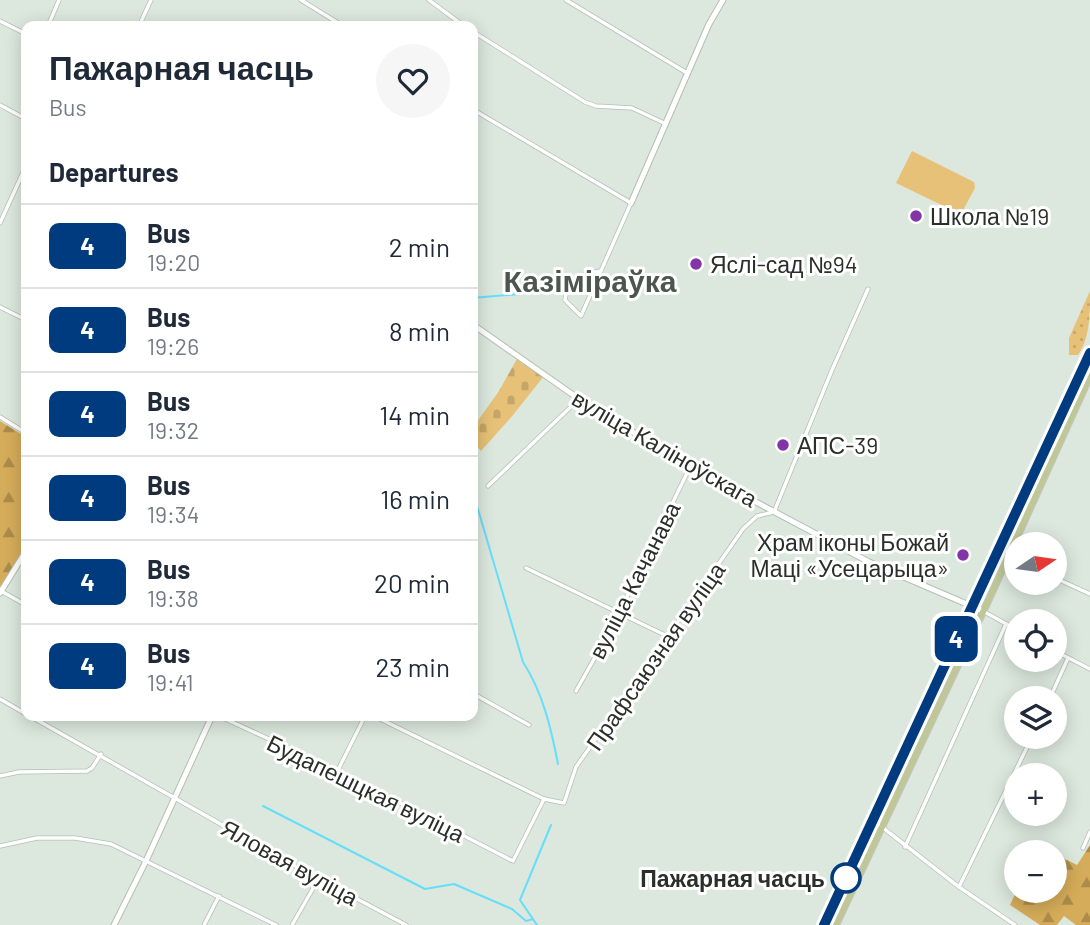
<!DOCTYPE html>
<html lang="en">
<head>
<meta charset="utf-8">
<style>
	body { margin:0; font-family:Barlow,sans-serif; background:#f6f6f7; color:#1f2937; height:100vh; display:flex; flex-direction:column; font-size:26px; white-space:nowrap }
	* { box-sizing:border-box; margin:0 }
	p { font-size:23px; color:#747a83 }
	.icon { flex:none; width:38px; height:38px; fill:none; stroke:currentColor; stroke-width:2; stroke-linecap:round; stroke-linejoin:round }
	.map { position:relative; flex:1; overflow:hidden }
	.drawer { position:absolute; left:21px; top:21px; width:457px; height:700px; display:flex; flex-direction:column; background:#fff; border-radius:14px; box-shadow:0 4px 18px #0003 }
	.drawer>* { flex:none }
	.badge { padding:0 14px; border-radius:10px; font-size:24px; line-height:46px }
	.needle { width:46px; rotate:77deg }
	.controls { position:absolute; left:1004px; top:532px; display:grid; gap:14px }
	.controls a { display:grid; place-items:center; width:63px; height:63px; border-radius:50%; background:#fff; box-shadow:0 4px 18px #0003; font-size:35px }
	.map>.badge { position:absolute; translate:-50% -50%; box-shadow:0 0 0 4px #fff }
	h2 { padding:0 28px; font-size:26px; line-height:63px }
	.round { display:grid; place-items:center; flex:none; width:74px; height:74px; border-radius:37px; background:#f6f6f7 }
	.headline { display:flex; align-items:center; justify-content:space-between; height:119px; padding:0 28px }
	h1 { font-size:33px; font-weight:600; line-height:52px }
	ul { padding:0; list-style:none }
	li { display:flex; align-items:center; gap:21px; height:84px; padding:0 28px; border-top:2px solid #e0e1e3 }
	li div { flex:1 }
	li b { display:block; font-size:26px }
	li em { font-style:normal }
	li .badge { min-width:77px; font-weight:700; text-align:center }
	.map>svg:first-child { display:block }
	.grass { fill:url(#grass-dots) }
	.forest { fill:url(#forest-firs) }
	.cemetery { fill:url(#cemetery-stones) }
	.garden { fill:#e6c177 }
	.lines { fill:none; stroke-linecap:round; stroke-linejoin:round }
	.stream { stroke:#67def9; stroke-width:2 }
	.street-casing { stroke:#b4bfb5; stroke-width:5 }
	.secondary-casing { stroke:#b4bfb5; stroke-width:7 }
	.primary-casing { stroke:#c4c5c4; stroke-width:8 }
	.street { stroke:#fff; stroke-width:3.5 }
	.secondary { stroke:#fff; stroke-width:5 }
	.primary { stroke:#c0c797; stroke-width:6 }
	.line-casing { stroke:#fff; stroke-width:16 }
	.line { stroke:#003b80; stroke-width:10 }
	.poi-dot { fill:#8235a6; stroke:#fff; stroke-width:2.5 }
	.stop-dot { fill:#fff; stroke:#003b80; stroke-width:3.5 }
	.labels { text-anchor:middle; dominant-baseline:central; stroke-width:6; stroke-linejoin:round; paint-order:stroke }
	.poi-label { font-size:23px; fill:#2b2f2b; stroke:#fff; text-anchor:start }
	.street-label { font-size:23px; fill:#2b2f2b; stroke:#fff }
	.stop-label { font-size:23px; font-weight:bold; fill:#2b2f2b; stroke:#fff; text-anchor:end }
	.district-label { font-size:30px; font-weight:bold; fill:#4c564e; stroke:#fff }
</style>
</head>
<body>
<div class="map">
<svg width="1090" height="925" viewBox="0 0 1090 925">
	<defs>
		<pattern id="grass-dots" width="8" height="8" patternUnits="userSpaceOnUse" patternTransform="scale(1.75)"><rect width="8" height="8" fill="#e6c177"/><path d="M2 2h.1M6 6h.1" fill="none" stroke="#c5a667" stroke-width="1.8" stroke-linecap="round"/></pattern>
		<pattern id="forest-firs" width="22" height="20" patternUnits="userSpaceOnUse" patternTransform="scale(1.75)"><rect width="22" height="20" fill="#d5ac59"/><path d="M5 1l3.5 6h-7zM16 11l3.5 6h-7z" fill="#ad8c4a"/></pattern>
		<pattern id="cemetery-stones" width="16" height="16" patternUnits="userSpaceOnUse" patternTransform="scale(1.75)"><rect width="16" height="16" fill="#e6c177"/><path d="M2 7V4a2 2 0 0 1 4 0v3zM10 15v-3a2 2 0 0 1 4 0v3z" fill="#c5a667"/></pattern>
	</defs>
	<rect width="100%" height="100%" fill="#dce8dd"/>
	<path class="grass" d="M 1090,291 C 1090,313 1090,338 1078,355 L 1069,355 L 1069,338 Z"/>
	<g class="forest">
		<polygon points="0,421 26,437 26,546 0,588"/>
		<polygon points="1090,845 1090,925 1076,925 1064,916 1057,925 1040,925 1010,905 1017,890 1055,891 1055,854 1077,865"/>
	</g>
	<polygon class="cemetery" points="518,357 544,376 513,415 481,451 473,442 472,429 499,391"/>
	<polygon class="garden" points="912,151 974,182 975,188 962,212 956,212 896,183"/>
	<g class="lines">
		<g class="stream">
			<polyline points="472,298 553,291"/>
			<path d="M 472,489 L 523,662 C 543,693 551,728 558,764"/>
			<polyline points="263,806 425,889 454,884 512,909 526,921 533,919"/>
			<polyline points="537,925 520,900 551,825"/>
		</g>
		<g class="street-casing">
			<g id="street">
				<polyline points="301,0 343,26"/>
				<polyline points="429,0 464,26"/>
				<polyline points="566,0 687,73"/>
				<polyline points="0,21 26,34"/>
				<polyline points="48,26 59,0"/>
				<polyline points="139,26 151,0"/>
				<polyline points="472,31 585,102 596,106 632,108 666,124"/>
				<polyline points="0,105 26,119"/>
				<path d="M 472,109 L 631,203 L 581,316 L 565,300 C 567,279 581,274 601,271"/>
				<polyline points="0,223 26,166"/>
				<polyline points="0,307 26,320"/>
				<polyline points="0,417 26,433"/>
				<polyline points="488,486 579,399"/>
				<polyline points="526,568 669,637"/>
				<polyline points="1055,578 1090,594"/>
				<polyline points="1,591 26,605"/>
				<polyline points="983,611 1017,630"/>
				<polyline points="1055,651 1090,669"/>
				<polyline points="576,691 611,629 690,467"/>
				<polyline points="472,693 529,725"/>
				<polyline points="1050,698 1068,658"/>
				<polyline points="0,699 26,714"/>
				<polyline points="30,716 284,860 406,925"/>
				<polyline points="219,716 338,771 513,861 544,799 564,803 576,767 743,529 757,516 774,512 832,370 868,289"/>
				<polyline points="374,716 544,799"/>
				<polyline points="338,770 365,716"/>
				<polyline points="0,776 19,772 87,771 92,768 101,754"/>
				<polyline points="873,820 959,887 1015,925"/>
				<polyline points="0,846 37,838 75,838 111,844 276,925"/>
				<polyline points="905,847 1006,624"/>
				<polyline points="1083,848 1090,832"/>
				<polyline points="959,887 1032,737"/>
				<polyline points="204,925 219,896"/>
				<polyline points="292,925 319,878"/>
			</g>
		</g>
		<g class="secondary-casing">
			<g id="secondary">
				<polyline points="631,203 709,24 723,0"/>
				<polyline points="472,324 579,399 690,467 869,562 983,611"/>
				<polyline points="0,593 26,551"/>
				<polyline points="114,925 146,861 212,716"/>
			</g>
		</g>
		<g class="primary-casing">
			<g id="primary">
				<polyline points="824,925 1090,353"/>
				<polyline points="836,925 990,597 1090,376"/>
			</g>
		</g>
		<use href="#street" class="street"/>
		<use href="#secondary" class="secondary"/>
		<use href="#primary" class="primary"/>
	</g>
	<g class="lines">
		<g class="line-casing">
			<polyline id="line" points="824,925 1090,353"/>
		</g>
		<use href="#line" class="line"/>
	</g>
	<g class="poi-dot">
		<circle cx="916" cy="216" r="7"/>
		<circle cx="696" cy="264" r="7"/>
		<circle cx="783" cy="445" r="7"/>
		<circle cx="963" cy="555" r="7"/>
	</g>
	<circle class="stop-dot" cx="846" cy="878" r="14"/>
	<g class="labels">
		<g class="poi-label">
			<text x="930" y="216">Школа №19</text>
			<text x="710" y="264">Яслі-сад №94</text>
			<text x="797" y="445">АПС-39</text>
			<text x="949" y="542" text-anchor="end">Храм іконы Божай<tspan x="949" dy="26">Маці «Усецарыца»</tspan></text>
		</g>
		<g class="street-label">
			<text transform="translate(665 448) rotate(30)">вуліца Каліноўскага</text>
			<text transform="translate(634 580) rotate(-63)">вуліца Качанава</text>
			<text transform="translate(655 656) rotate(-55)">Прафсаюзная вуліца</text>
			<text transform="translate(366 788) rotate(26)">Будапешцкая вуліца</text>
			<text transform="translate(290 862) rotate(29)">Яловая вуліца</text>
		</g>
		<g class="stop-label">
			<text x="825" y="878">Пажарная часць</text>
		</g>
		<g class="district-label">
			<text x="590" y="280">Казіміраўка</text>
		</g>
	</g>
</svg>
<div class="controls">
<a><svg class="needle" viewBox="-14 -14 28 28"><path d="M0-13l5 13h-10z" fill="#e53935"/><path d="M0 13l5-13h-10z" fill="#747a83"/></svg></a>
<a><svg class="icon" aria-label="locate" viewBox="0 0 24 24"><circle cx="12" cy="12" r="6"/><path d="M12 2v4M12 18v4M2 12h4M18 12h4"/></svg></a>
<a><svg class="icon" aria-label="layers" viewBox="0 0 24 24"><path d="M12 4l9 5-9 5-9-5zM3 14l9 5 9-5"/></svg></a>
<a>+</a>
<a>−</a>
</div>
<b class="badge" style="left:956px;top:639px;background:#003b80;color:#fff">4</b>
<section class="drawer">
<div class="headline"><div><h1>Пажарная часць</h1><p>Bus</p></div><a class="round"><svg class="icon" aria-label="heart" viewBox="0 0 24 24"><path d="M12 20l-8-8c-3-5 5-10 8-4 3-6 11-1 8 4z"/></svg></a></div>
<h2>Departures</h2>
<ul>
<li><span class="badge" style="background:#003b80;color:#fff">4</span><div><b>Bus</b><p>19:20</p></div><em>2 min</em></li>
<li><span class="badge" style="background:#003b80;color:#fff">4</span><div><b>Bus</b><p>19:26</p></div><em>8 min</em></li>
<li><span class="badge" style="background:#003b80;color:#fff">4</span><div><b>Bus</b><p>19:32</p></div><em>14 min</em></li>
<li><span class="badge" style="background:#003b80;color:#fff">4</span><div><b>Bus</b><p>19:34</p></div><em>16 min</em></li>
<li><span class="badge" style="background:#003b80;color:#fff">4</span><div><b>Bus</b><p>19:38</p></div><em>20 min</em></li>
<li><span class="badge" style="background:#003b80;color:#fff">4</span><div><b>Bus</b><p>19:41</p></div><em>23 min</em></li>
</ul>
</section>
</div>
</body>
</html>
